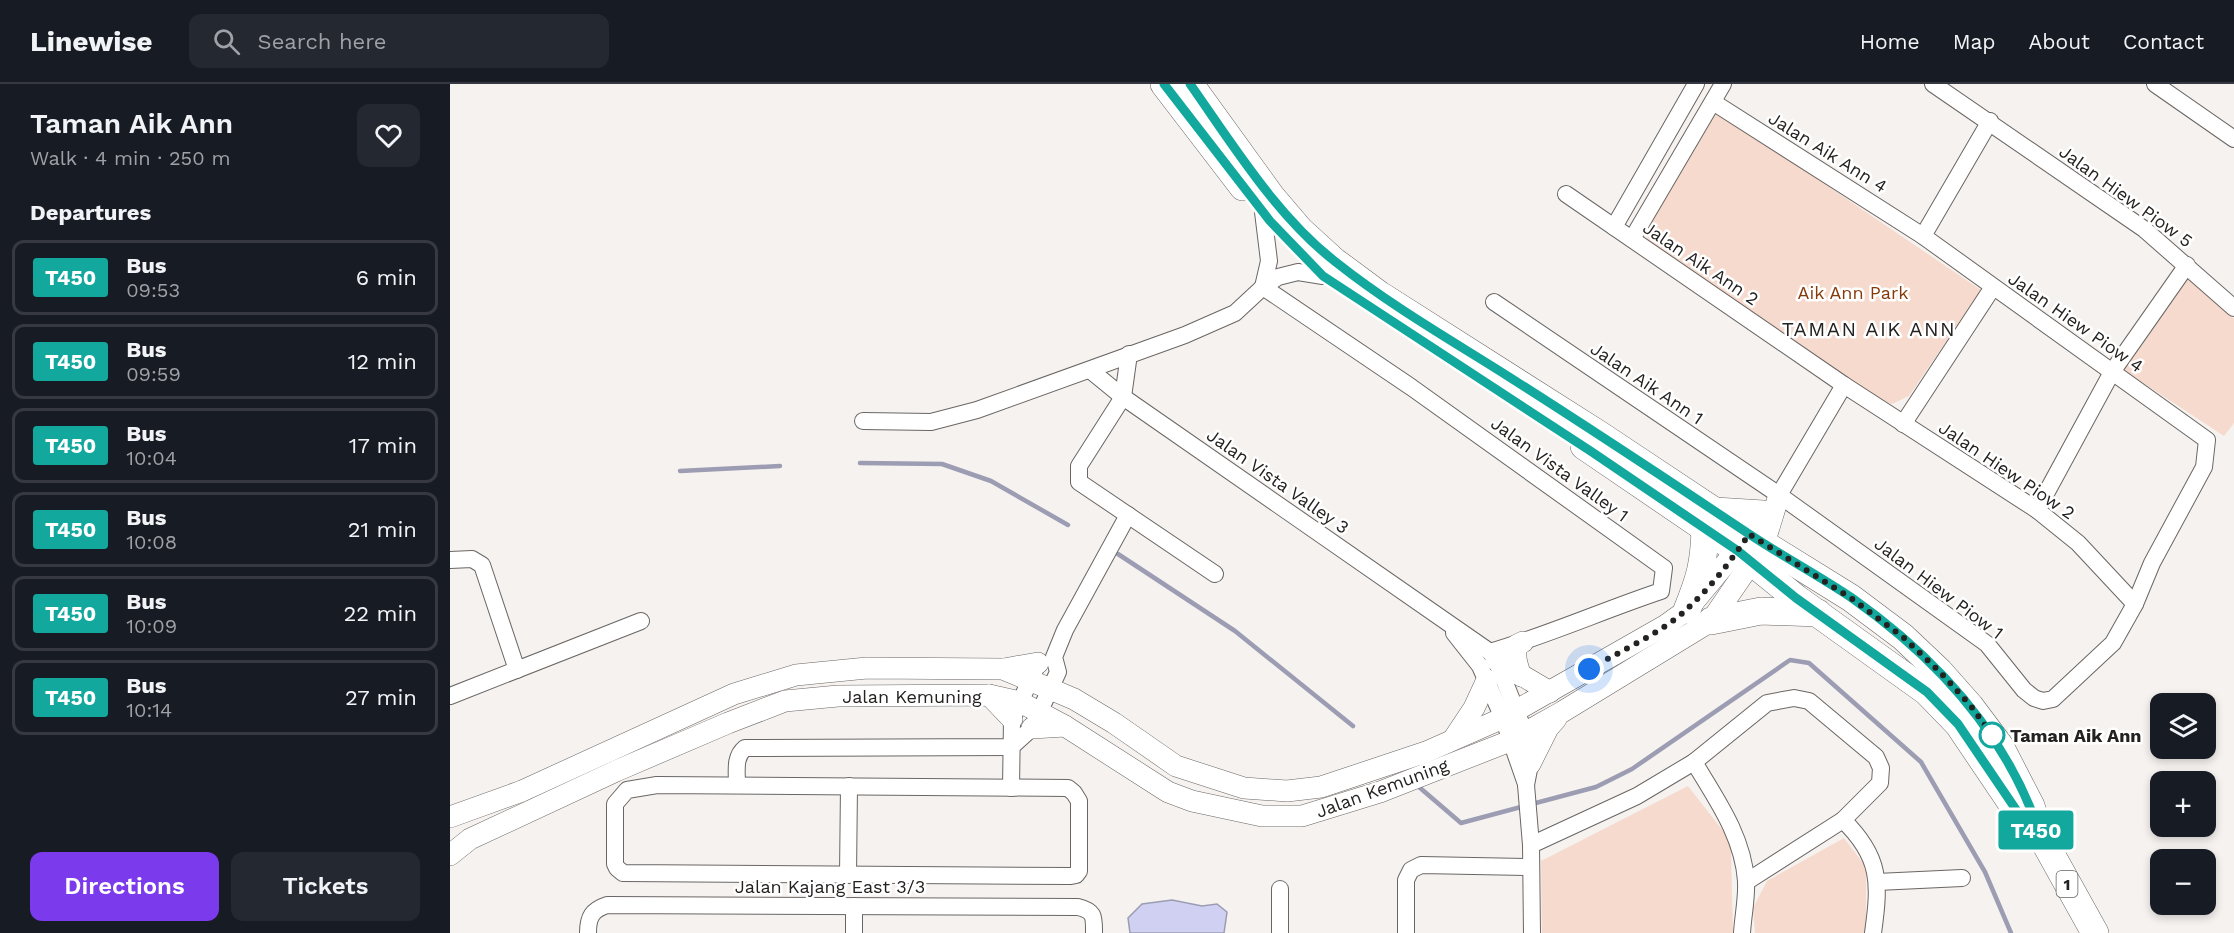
<!DOCTYPE html>
<html lang="en">
<head>
<meta charset="utf-8">
<style>
	body { margin:0; font-family:"Work Sans",sans-serif; background:#242831; color:#f1f3f6; height:100vh; display:flex; flex-direction:column; font-size:22px; white-space:nowrap }
	* { box-sizing:border-box; margin:0 }
	p { font-size:20px; color:#9ea1a6 }
	.icon { flex:none; width:33px; height:33px; fill:none; stroke:currentColor; stroke-width:2; stroke-linecap:round; stroke-linejoin:round }
	.map { position:relative; flex:1; overflow:hidden }
	.sheet { display:flex; flex-direction:column; background:#171b24; width:450px }
	.sheet>* { flex:none }
	.badge { padding:0 12px; border-radius:4px; font-size:21px; line-height:39px }
	.tools { position:absolute; left:1700px; top:609px; display:grid; gap:12px }
	.tools a { display:grid; place-items:center; width:66px; height:66px; border-radius:12px; background:#171b24; box-shadow:0 3px 9px #0003; font-size:30px }
	.you { position:absolute; width:30px; height:30px; margin:-15px; border:4px solid #fff; border-radius:50%; background:#1a73e8; box-shadow:0 0 0 9px #1a73e833 }
	.map>.badge { position:absolute; translate:-50% -50%; box-shadow:0 0 0 3px #fff }
	h2 { padding:0 30px; font-size:22px; line-height:54px }
	.round { display:grid; place-items:center; flex:none; width:63px; height:63px; border-radius:12px; background:#242831 }
	.overview { display:flex; align-items:center; justify-content:space-between; height:102px; padding:0 30px }
	h1 { font-size:28px; font-weight:600; line-height:45px }
	.cta { display:flex; gap:12px; margin-top:auto; padding:12px 30px }
	.cta a { flex:1; height:69px; border-radius:12px; background:#7c3aed; color:#fff; font-size:24px; font-weight:600; line-height:69px; text-align:center }
	.cta a+a { background:#242831; color:#f1f3f6 }
	ul { padding:0; list-style:none }
	li { display:flex; align-items:center; gap:18px; height:75px; margin:0 12px 9px; padding:0 18px; border:3px solid #363941; border-radius:12px }
	li div { flex:1 }
	li b { display:block; font-size:22px }
	li em { font-style:normal }
	li .badge { min-width:66px; font-weight:700; text-align:center }
	header { display:flex; align-items:center; gap:36px; box-sizing:border-box; height:84px; padding:0 30px; background:#171b24; border-bottom:2px solid #363941 }
	header strong { font-size:28px }
	nav { display:flex; gap:33px; margin-inline-start:auto; font-size:21px }
	.search { width:420px; height:54px; background:#242831; display:flex; align-items:center; gap:15px; box-sizing:border-box; padding:0 21px; border-radius:12px; color:#9ea1a6; font-size:22px }
	main { display:flex; flex:1; min-height:0 }
	.map>svg:first-child { display:block }
	.green { fill:#f6dacd }
	.water { fill:#d0d1f2; stroke:#9c9cb3; stroke-width:1.5 }
	.lines { fill:none; stroke-linecap:round; stroke-linejoin:round }
	.stream { stroke:#9c9cb3; stroke-width:4.5 }
	.minor-casing { stroke:#6a6664; stroke-width:18 }
	.tertiary-casing { stroke:#6a6664; stroke-width:22 }
	.primary-casing { stroke:#6a6664; stroke-width:28 }
	.minor { stroke:#fff; stroke-width:16 }
	.tertiary { stroke:#fff; stroke-width:21 }
	.primary { stroke:#fff; stroke-width:27 }
	.line-casing { stroke:#fff; stroke-width:14 }
	.line { stroke:#12a89d; stroke-width:9 }
	.walk { stroke:#242221; stroke-width:6; stroke-dasharray:0 10.8 }
	.stop-dot { fill:#fff; stroke:#12a89d; stroke-width:3 }
	.labels { text-anchor:middle; dominant-baseline:central; stroke-width:5; stroke-linejoin:round; paint-order:stroke }
	.shield { fill:#fff; stroke:#666464; stroke-width:1.5 }
	.shield-label { font-size:16px; font-weight:bold; fill:#242221 }
	.street-label { font-size:18px; fill:#242221; stroke:#fff }
	.park-label { font-size:18px; fill:#863a0a; stroke:#fff }
	.stop-label { font-size:18px; font-weight:bold; fill:#242221; stroke:#fff; text-anchor:start }
	.neighbourhood-label { font-size:20px; letter-spacing:1.5px; fill:#242221; stroke:#fff }
</style>
</head>
<body>
<header>
<strong>Linewise</strong>
<div class="search"><svg class="icon" aria-label="search" viewBox="0 0 24 24"><circle cx="10" cy="10" r="6"/><path d="M15 15l6 6"/></svg>Search here</div>
<nav><a>Home</a><a>Map</a><a>About</a><a>Contact</a></nav>
</header>
<main>
<section class="sheet">
<div class="overview"><div><h1>Taman Aik Ann</h1><p>Walk · 4 min · 250 m</p></div><a class="round"><svg class="icon" aria-label="heart" viewBox="0 0 24 24"><path d="M12 20l-8-8c-3-5 5-10 8-4 3-6 11-1 8 4z"/></svg></a></div>
<h2>Departures</h2>
<ul>
<li><span class="badge" style="background:#12a89d;color:#fff">T450</span><div><b>Bus</b><p>09:53</p></div><em>6 min</em></li>
<li><span class="badge" style="background:#12a89d;color:#fff">T450</span><div><b>Bus</b><p>09:59</p></div><em>12 min</em></li>
<li><span class="badge" style="background:#12a89d;color:#fff">T450</span><div><b>Bus</b><p>10:04</p></div><em>17 min</em></li>
<li><span class="badge" style="background:#12a89d;color:#fff">T450</span><div><b>Bus</b><p>10:08</p></div><em>21 min</em></li>
<li><span class="badge" style="background:#12a89d;color:#fff">T450</span><div><b>Bus</b><p>10:09</p></div><em>22 min</em></li>
<li><span class="badge" style="background:#12a89d;color:#fff">T450</span><div><b>Bus</b><p>10:14</p></div><em>27 min</em></li>
</ul>
<div class="cta"><a>Directions</a><a>Tickets</a></div>
</section>
<div class="map">
<svg width="1784" height="849" viewBox="0 0 1784 849">
	<rect width="100%" height="100%" fill="#f6f2ef"/>
	<g class="green">
		<polygon points="1264,25 1531,206 1459,312 1442,320 1425,313 1203,162 1198,156 1194,143"/>
		<polygon points="1735,192 1784,235 1784,339 1774,352 1672,285"/>
		<polygon points="1238,702 1277,752 1281,767 1283,849 1092,849 1091,777"/>
		<polygon points="1394,754 1416,783 1416,849 1305,849 1303,824 1317,797"/>
	</g>
	<polygon class="water" points="722,816 752,822 767,820 777,828 774,849 680,849 678,834 692,820"/>
	<g class="lines">
		<g class="stream">
			<polyline points="410,379 492,380 541,397 618,441"/>
			<polyline points="230,387 330,382"/>
			<polyline points="668,470 785,547 903,642"/>
			<polyline points="969,703 1011,739 1146,703 1182,685 1340,576 1359,579 1471,678 1535,788 1561,849"/>
		</g>
		<g class="minor-casing">
			<g id="minor">
				<polyline points="1483,0 1694,145 1784,224"/>
				<polyline points="1705,0 1784,55"/>
				<polyline points="1116,110 1394,301 1587,426 1628,459 1685,520"/>
				<polyline points="813,128 819,177 813,203"/>
				<polyline points="1164,143 1246,0"/>
				<polyline points="1473,152 1540,37"/>
				<polyline points="1182,155 1273,0"/>
				<path d="M 813,203 L 961,303 L 1214,484 L 1211,507 C 1154,526 1098,551 1040,568"/>
				<polyline points="1044,218 1329,411 1537,560 1574,606 1584,614 1593,617 1603,615 1663,559 1685,520 1702,479 1754,383 1757,356 1473,152 1263,18"/>
				<polyline points="679,270 673,313 629,382 629,398 765,490"/>
				<polyline points="640,286 673,313 1040,568 1046,576 1075,649 1080,680 1076,701 1081,761 1082,849"/>
				<polyline points="413,337 481,338 527,326 735,251 785,229 813,203 828,193 848,188 873,192"/>
				<polyline points="1453,340 1543,203"/>
				<polyline points="1329,411 1394,301"/>
				<polyline points="1587,426 1662,288 1737,181"/>
				<polyline points="0,476 22,475 32,481 67,586"/>
				<polyline points="1004,549 1030,582 1053,634 1076,700"/>
				<polyline points="0,612 191,537"/>
				<path d="M 1244,678 C 1266,715 1293,752 1296,797 C 1297,814 1293,832 1292,849"/>
				<polygon points="207,701 618,704 624,709 629,717 629,787 626,791 621,792 173,789 167,784 165,780 165,720 177,706"/>
				<path d="M 287,701 C 287,687 284,673 295,664 L 561,663 L 582,644 L 608,588 L 604,573 L 615,546 L 678,431"/>
				<polyline points="561,704 562,635 585,586"/>
				<path d="M 1393,736 C 1431,773 1430,799 1423,849"/>
				<polyline points="1081,761 1187,712 1244,678 1317,619 1344,614 1359,617 1426,673 1431,684 1430,699 1393,736 1296,798"/>
				<polyline points="398,791 399,702"/>
				<polyline points="1427,798 1512,794"/>
				<polyline points="830,805 830,849"/>
				<polyline points="404,822 404,849"/>
				<path d="M 138,849 C 138,833 142,826 157,821 L 628,823 C 645,827 644,833 644,849"/>
				<polyline points="956,849 956,796 961,786 971,781 1080,783"/>
			</g>
		</g>
		<g class="tertiary-casing">
			<g id="tertiary">
				<polyline points="1046,576 1100,608"/>
				<polyline points="554,585 588,579"/>
				<path d="M 1071,592 C 1067,581 1064,572 1067,561 L 1073,558"/>
				<polyline points="539,611 562,635"/>
				<polyline points="582,644 615,642"/>
				<polyline points="1004,654 1024,624 1037,596"/>
				<polyline points="1080,680 1098,644 1106,635"/>
				<polyline points="0,733 72,707 284,610 346,591 417,584 553,585 624,615 664,639 726,682 794,704 837,707 871,703 976,668 1053,634 1216,541 1237,526 1296,455"/>
				<polyline points="0,771 20,755 166,687 278,639 335,617 388,612 539,611 570,618 615,642 718,708 742,717 812,732 852,732 930,708 1060,657 1112,628 1261,537 1314,460 1329,411"/>
			</g>
		</g>
		<g class="primary-casing">
			<g id="primary">
				<polyline points="714,0 793,103"/>
				<polyline points="740,0 821,112 850,146 884,177 930,211 1150,351 1314,460 1401,514 1453,553 1489,587 1520,622 1550,662 1581,722 1590,750 1645,849"/>
				<polyline points="1134,362 1288,467 1346,514 1477,608 1508,640 1566,726"/>
				<polyline points="1265,427 1313,430"/>
				<path d="M 1237,526 C 1250,494 1254,480 1255,445"/>
				<polyline points="1261,537 1311,527 1368,529"/>
			</g>
		</g>
		<use href="#minor" class="minor"/>
		<use href="#tertiary" class="tertiary"/>
		<use href="#primary" class="primary"/>
	</g>
	<g class="lines">
		<g class="line-casing">
			<path id="line" d="M 714,0 L 820,137 L 873,192 L 1142,368 L 1288,467 L 1346,514 L 1477,608 L 1508,640 L 1569,730 L 1590,750 C 1557,651 1487,574 1402,514 C 1368,491 1332,472 1299,450 C 1218,396 1138,343 1056,291 C 999,255 940,221 887,179 C 827,133 783,61 740,0"/>
		</g>
		<use href="#line" class="line"/>
		<path class="walk" d="M 1139,585 C 1169,568 1213,548 1237,525 C 1260,504 1282,476 1299,450 L 1401,514 L 1453,553 L 1489,587 L 1521,622 L 1542,651"/>
	</g>
	<circle class="stop-dot" cx="1542" cy="651" r="12"/>
	<g class="labels">
		<rect class="shield" x="1606.5" y="787" width="21" height="26" rx="4.5"/>
		<g class="shield-label">
			<text x="1617" y="800">1</text>
		</g>
		<g class="street-label">
			<text transform="translate(1378 68) rotate(32)">Jalan Aik Ann 4</text>
			<text transform="translate(1676 112) rotate(36)">Jalan Hiew Piow 5</text>
			<text transform="translate(1251 179) rotate(34)">Jalan Aik Ann 2</text>
			<text transform="translate(1626 238) rotate(35)">Jalan Hiew Piow 4</text>
			<text transform="translate(1197 299) rotate(34)">Jalan Aik Ann 1</text>
			<text transform="translate(1110 385) rotate(36)">Jalan Vista Valley 1</text>
			<text transform="translate(1557 386) rotate(34)">Jalan Hiew Piow 2</text>
			<text transform="translate(828 397) rotate(35)">Jalan Vista Valley 3</text>
			<text transform="translate(1489 504) rotate(37)">Jalan Hiew Piow 1</text>
			<text x="462" y="612">Jalan Kemuning</text>
			<text transform="translate(932 704) rotate(-20)">Jalan Kemuning</text>
			<text x="380" y="802">Jalan Kajang East 3/3</text>
		</g>
		<g class="park-label">
			<text x="1403" y="208">Aik Ann Park</text>
		</g>
		<g class="stop-label">
			<text x="1560" y="651">Taman Aik Ann</text>
		</g>
		<g class="neighbourhood-label">
			<text x="1419" y="245">TAMAN AIK ANN</text>
		</g>
	</g>
</svg>
<div class="tools">
<a><svg class="icon" aria-label="layers" viewBox="0 0 24 24"><path d="M12 4l9 5-9 5-9-5zM3 14l9 5 9-5"/></svg></a>
<a>+</a>
<a>−</a>
</div>
<div class="you" style="left:1139px;top:585px"></div>
<b class="badge" style="left:1586px;top:746px;background:#12a89d;color:#fff">T450</b>
</div>
</main>
</body>
</html>
